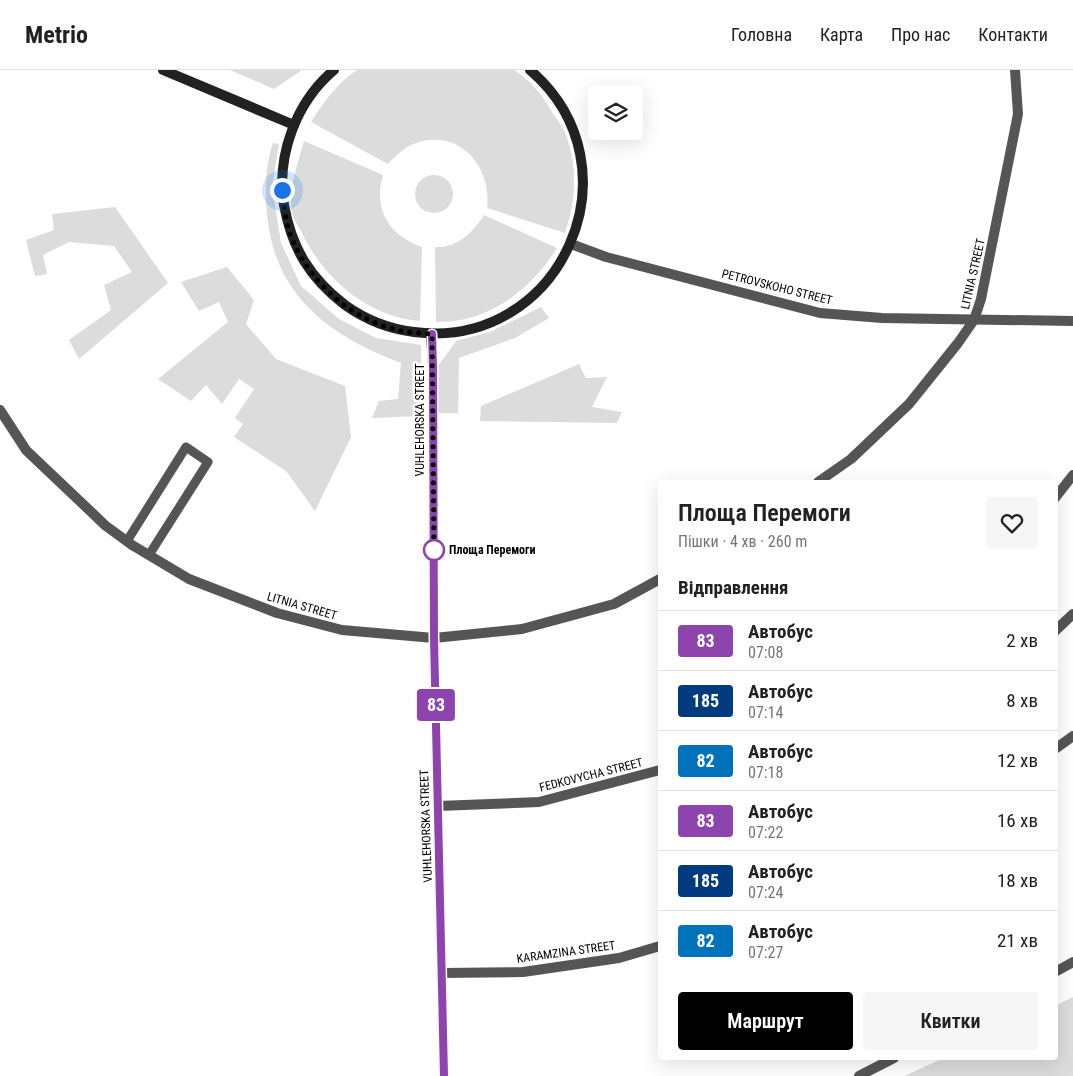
<!DOCTYPE html>
<html lang="uk">
<head>
<meta charset="utf-8">
<style>
	body { margin:0; font-family:"Roboto Condensed",sans-serif; background:#f6f6f6; color:#202124; height:100vh; display:flex; flex-direction:column; font-size:19px; white-space:nowrap }
	* { box-sizing:border-box; margin:0 }
	p { font-size:16px; color:#757577 }
	.icon { flex:none; width:28px; height:28px; fill:none; stroke:currentColor; stroke-width:2; stroke-linecap:round; stroke-linejoin:round }
	.map { position:relative; flex:1; overflow:hidden }
	.side { position:absolute; left:658px; top:410px; width:400px; height:580px; display:flex; flex-direction:column; background:#fff; border-radius:5px; box-shadow:0 5px 20px #0002 }
	.side>* { flex:none }
	.badge { padding:0 10px; border-radius:4px; font-size:18px; line-height:32px }
	.fabs { position:absolute; left:588px; top:15px; display:grid; gap:10px }
	.fabs a { display:grid; place-items:center; width:55px; height:55px; border-radius:5px; background:#fff; box-shadow:0 5px 20px #0002; font-size:25px }
	.you { position:absolute; width:25px; height:25px; margin:-12px; border:4px solid #fff; border-radius:50%; background:#1a73e8; box-shadow:0 0 0 8px #1a73e833 }
	.map>.badge { position:absolute; translate:-50% -50%; box-shadow:0 0 0 2px #fff }
	h2 { padding:0 20px; font-size:19px; line-height:45px }
	.round { display:grid; place-items:center; flex:none; width:52px; height:52px; border-radius:5px; background:#f6f6f6 }
	.overview { display:flex; align-items:center; justify-content:space-between; height:85px; padding:0 20px }
	h1 { font-size:24px; font-weight:600; line-height:38px }
	.button { display:flex; gap:10px; margin-top:auto; padding:10px 20px }
	.button a { flex:1; height:58px; border-radius:5px; background:#000; color:#fff; font-size:20px; font-weight:600; line-height:58px; text-align:center }
	.button a+a { background:#f6f6f6; color:#202124 }
	ul { padding:0; list-style:none }
	li { display:flex; align-items:center; gap:15px; height:60px; padding:0 20px; border-top:1px solid #e0e0e0 }
	li div { flex:1 }
	li b { display:block; font-size:19px }
	li em { font-style:normal }
	li .badge { min-width:55px; font-weight:700; text-align:center }
	header { display:flex; align-items:center; gap:30px; box-sizing:border-box; height:70px; padding:0 25px; background:#fff; border-bottom:1px solid #e0e0e0 }
	header strong { font-size:24px }
	nav { display:flex; gap:28px; margin-inline-start:auto; font-size:18px }
	.map>svg:first-child { display:block }
	.green { fill:#dcdcdc }
	.lines { fill:none; stroke-linecap:round; stroke-linejoin:round }
	.pedestrian { stroke:#555; stroke-width:9 }
	.minor { stroke:#555; stroke-width:10 }
	.tertiary { stroke:#555; stroke-width:10 }
	.secondary { stroke:#222; stroke-width:10 }
	.line-casing { stroke:#fff; stroke-width:11 }
	.line { stroke:#8e44ad; stroke-width:8 }
	.walk { stroke:#000; stroke-width:5; stroke-dasharray:0 9 }
	.stop-dot { fill:#fff; stroke:#8e44ad; stroke-width:2.5 }
	.labels { text-anchor:middle; dominant-baseline:central; stroke-width:5; stroke-linejoin:round; paint-order:stroke }
	.street-label { font-size:12px; fill:#000; stroke:#fff }
	.stop-label { font-size:12px; font-weight:bold; fill:#000; stroke:#fff; text-anchor:start }
</style>
</head>
<body>
<header>
<strong>Metrio</strong>
<nav><a>Головна</a><a>Карта</a><a>Про нас</a><a>Контакти</a></nav>
</header>
<div class="map">
<svg width="1073" height="1006" viewBox="0 0 1073 1006">
	<rect width="100%" height="100%" fill="#fff"/>
	<g class="green">
		<polygon points="230,0 302,0 274,19"/>
		<path d="M 357,0 L 514,0 C 530,10 543,25 552,42 C 557,49 563,57 566,65 C 578,97 576,131 565,163 L 487,138 C 492,96 459,58 416,73 C 404,77 396,86 388,94 L 311,52 C 324,32 337,13 357,0 Z"/>
		<path d="M 304,71 L 383,105 C 373,140 389,165 422,177 L 420,251 C 368,247 324,209 302,163 C 299,157 293,149 292,143 C 288,121 298,92 304,71 Z"/>
		<path d="M 273,73 L 279,74 L 272,117 L 281,173 L 301,216 L 339,249 L 376,268 L 421,275 L 421,346 L 372,348 L 379,331 L 398,329 L 401,293 C 330,266 275,227 267,145 C 265,120 265,97 273,73 Z"/>
		<circle cx="434" cy="124" r="19"/>
		<polygon points="115,137 168,213 79,289 69,270 111,240 104,215 132,202 114,176 69,172 43,185 47,204 35,206 26,170 54,160 52,144"/>
		<path d="M 484,145 L 557,178 C 532,219 487,254 436,252 L 435,177 C 458,178 472,163 484,145 Z"/>
		<polygon points="227,197 254,230 246,254 276,289 345,316 351,367 315,441 286,401 234,367 243,354 235,348 254,319 239,309 222,334 206,315 191,331 158,309 228,252 219,232 199,241 181,212"/>
		<polygon points="541,237 549,248 515,268 459,288 458,343 437,343 439,295 456,271 490,262"/>
		<polygon points="579,294 586,308 607,307 592,337 622,342 617,353 480,351 481,336"/>
		<polygon points="1073,927 1073,1006 904,1006 944,988 1055,988 1055,936"/>
	</g>
	<g class="lines">
		<polyline class="pedestrian" points="127,471 186,377 208,392 149,485"/>
		<g class="minor">
			<polyline points="0,340 26,380 106,456 132,475 189,509 277,543 342,560 434,568 522,559 614,534 660,509"/>
			<polyline points="818,412 851,389 909,334 958,273 974,250 981,229 1018,44 1015,0"/>
			<polyline points="1055,428 1073,405"/>
			<polyline points="1055,561 1073,544"/>
			<polyline points="1055,679 1073,666"/>
			<polyline points="438,736 539,732 660,700"/>
			<polyline points="1055,902 1073,892"/>
			<polyline points="443,903 523,902 619,888 660,876"/>
			<polyline points="859,1006 894,988"/>
		</g>
		<polyline class="tertiary" points="571,174 606,187 820,243 882,248 1073,251"/>
		<g class="secondary">
			<polyline points="163,0 294,55"/>
			<path d="M 334,0 C 296,32 276,86 284,135 C 292,179 310,208 345,235 C 366,250 389,259 414,262 C 561,281 643,97 530,0"/>
			<polyline points="431,264 433,298 434,568 444,1006"/>
		</g>
	</g>
	<g class="lines">
		<g class="line-casing">
			<polyline id="line" points="432,264 433,298 434,568 444,1006"/>
		</g>
		<use href="#line" class="line"/>
		<path class="walk" d="M 282,120 C 284,132 285,146 288,158 C 303,205 345,247 394,259 C 406,263 419,263 432,264 L 434,480"/>
	</g>
	<circle class="stop-dot" cx="434" cy="480" r="10"/>
	<g class="labels">
		<g class="street-label">
			<text transform="translate(973 204) rotate(-77)">LITNIA STREET</text>
			<text transform="translate(777 217) rotate(14)">PETROVSKOHO STREET</text>
			<text transform="translate(420 350) rotate(-90)">VUHLEHORSKA STREET</text>
			<text transform="translate(302 536) rotate(16)">LITNIA STREET</text>
			<text transform="translate(591 705) rotate(-14)">FEDKOVYCHA STREET</text>
			<text transform="translate(426 756) rotate(-92)">VUHLEHORSKA STREET</text>
			<text transform="translate(566 882) rotate(-8)">KARAMZINA STREET</text>
		</g>
		<g class="stop-label">
			<text x="449" y="480">Площа Перемоги</text>
		</g>
	</g>
</svg>
<div class="fabs">
<a><svg class="icon" aria-label="layers" viewBox="0 0 24 24"><path d="M12 4l9 5-9 5-9-5zM3 14l9 5 9-5"/></svg></a>
</div>
<div class="you" style="left:282px;top:120px"></div>
<b class="badge" style="left:436px;top:635px;background:#8e44ad;color:#fff">83</b>
<section class="side">
<div class="overview"><div><h1>Площа Перемоги</h1><p>Пішки · 4 хв · 260 m</p></div><a class="round"><svg class="icon" aria-label="heart" viewBox="0 0 24 24"><path d="M12 20l-8-8c-3-5 5-10 8-4 3-6 11-1 8 4z"/></svg></a></div>
<h2>Відправлення</h2>
<ul>
<li><span class="badge" style="background:#8e44ad;color:#fff">83</span><div><b>Автобус</b><p>07:08</p></div><em>2 хв</em></li>
<li><span class="badge" style="background:#003b80;color:#fff">185</span><div><b>Автобус</b><p>07:14</p></div><em>8 хв</em></li>
<li><span class="badge" style="background:#0072bc;color:#fff">82</span><div><b>Автобус</b><p>07:18</p></div><em>12 хв</em></li>
<li><span class="badge" style="background:#8e44ad;color:#fff">83</span><div><b>Автобус</b><p>07:22</p></div><em>16 хв</em></li>
<li><span class="badge" style="background:#003b80;color:#fff">185</span><div><b>Автобус</b><p>07:24</p></div><em>18 хв</em></li>
<li><span class="badge" style="background:#0072bc;color:#fff">82</span><div><b>Автобус</b><p>07:27</p></div><em>21 хв</em></li>
</ul>
<div class="button"><a>Маршрут</a><a>Квитки</a></div>
</section>
</div>
</body>
</html>
